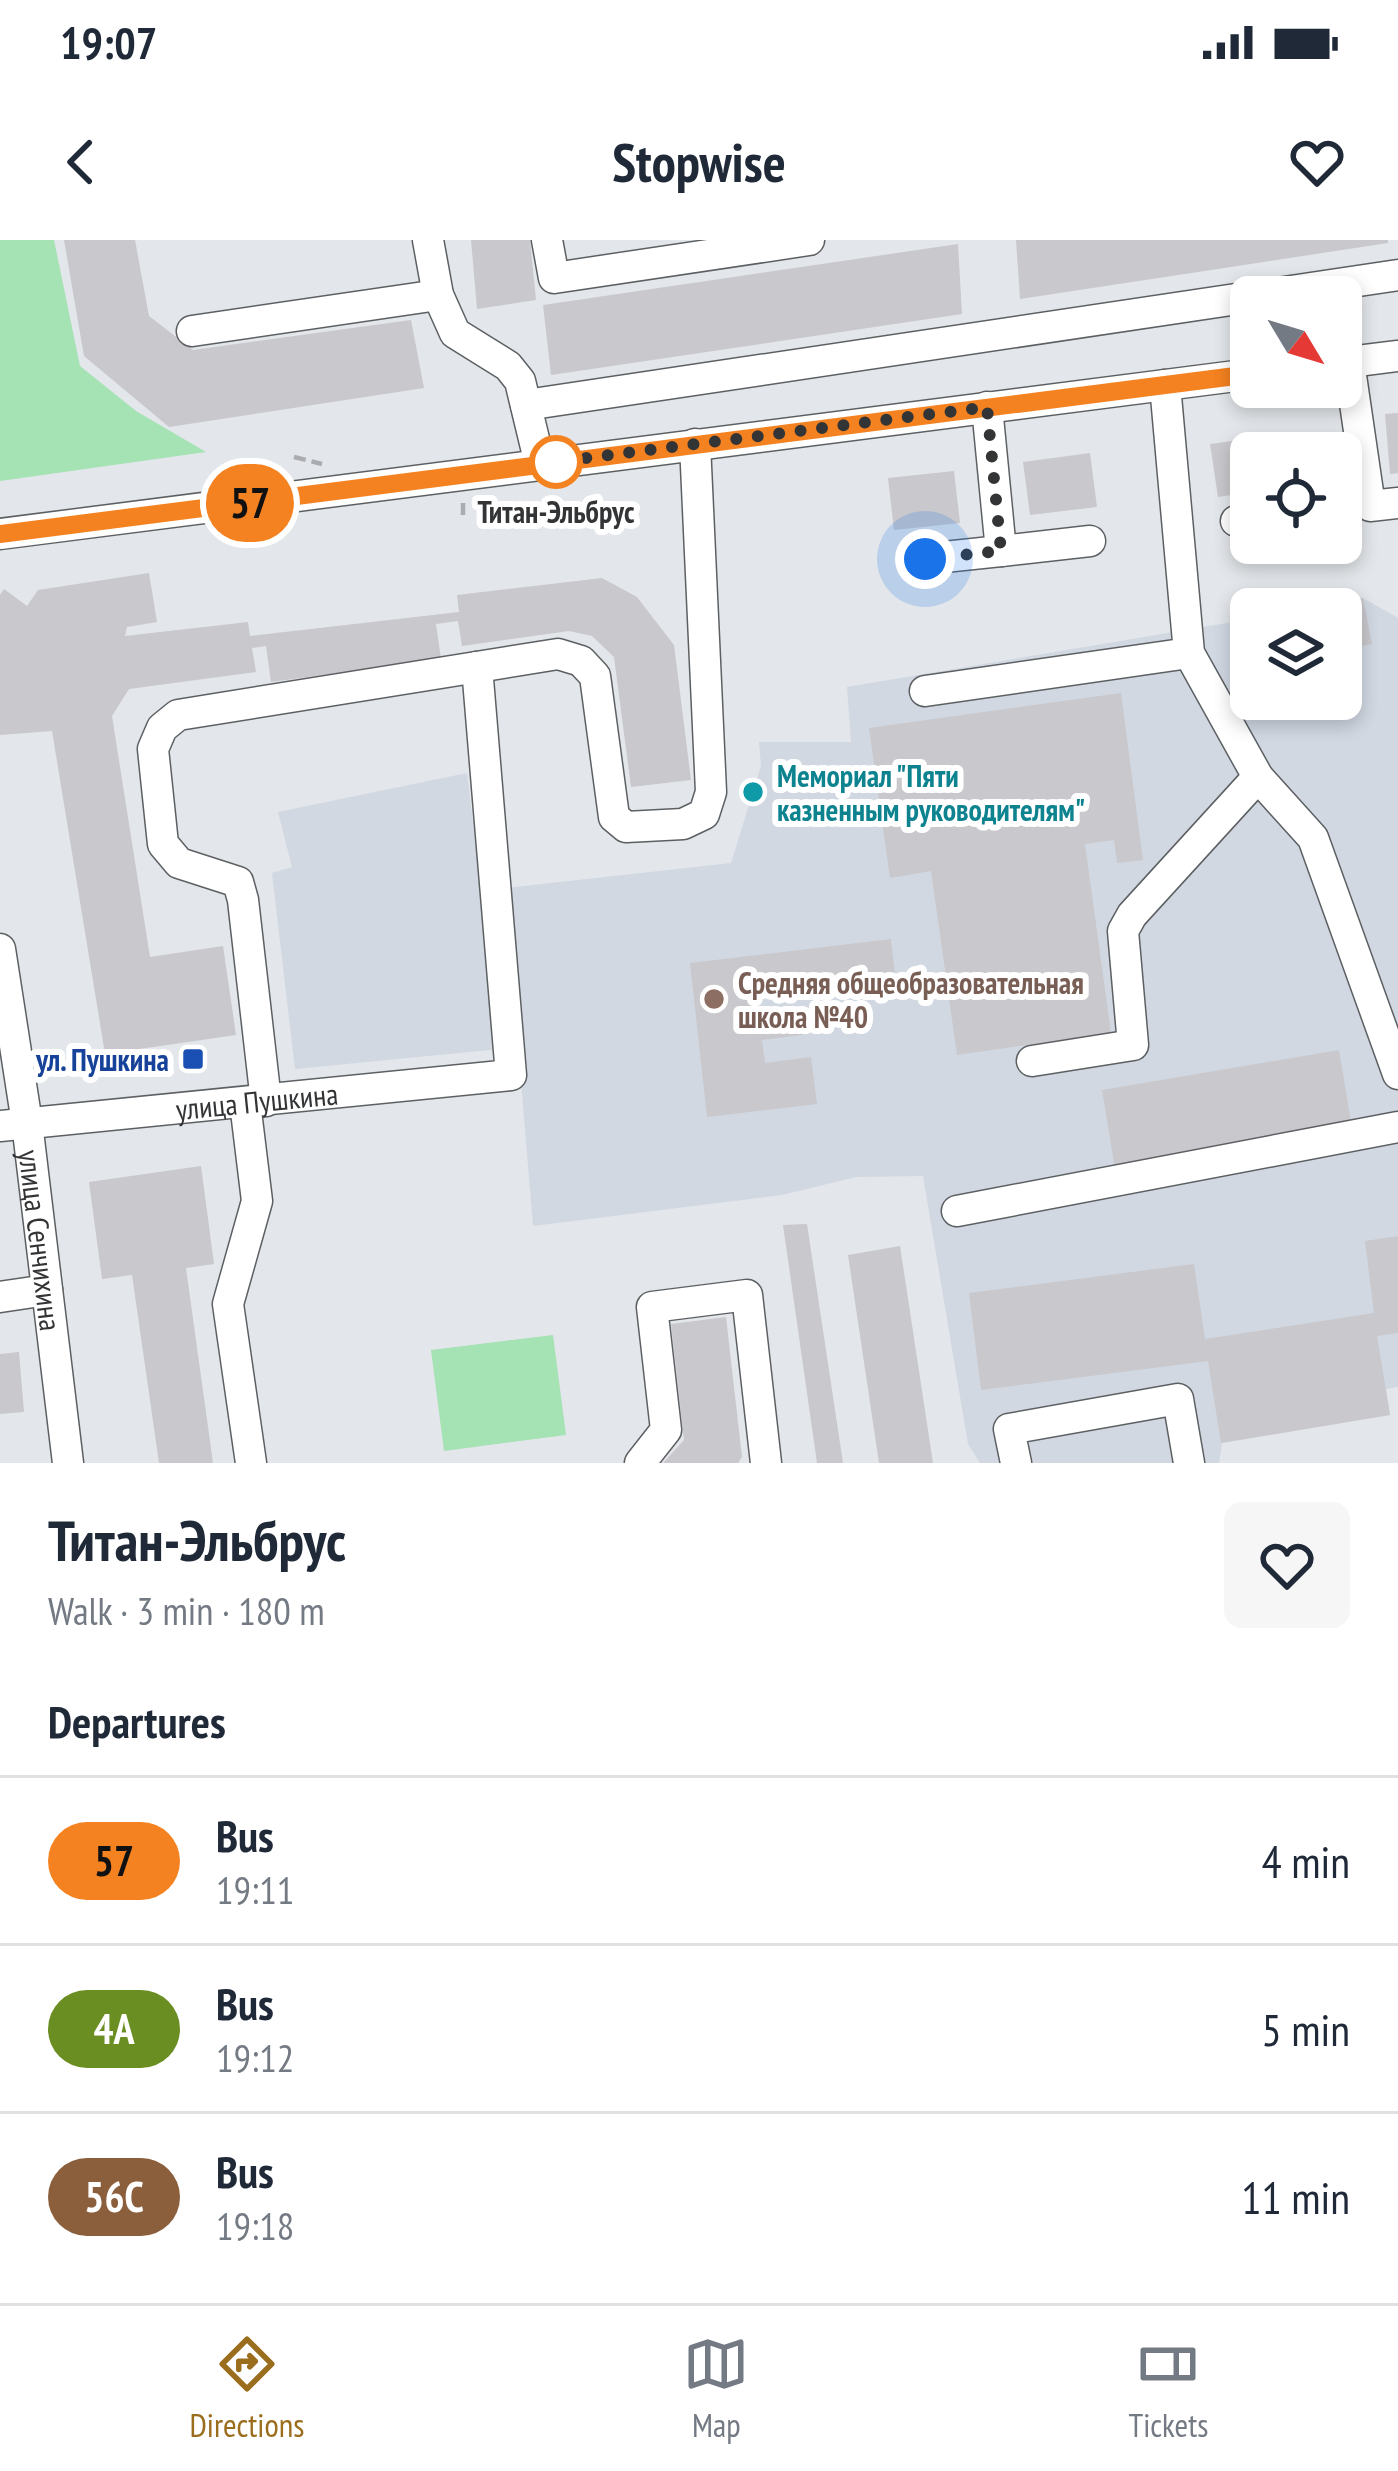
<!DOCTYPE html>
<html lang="en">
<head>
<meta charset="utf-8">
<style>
	body { margin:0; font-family:"PT Sans Narrow",sans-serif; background:#f6f6f7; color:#1f2937; height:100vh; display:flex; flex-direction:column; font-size:45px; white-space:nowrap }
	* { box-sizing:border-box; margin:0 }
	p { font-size:39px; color:#747a83 }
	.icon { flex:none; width:66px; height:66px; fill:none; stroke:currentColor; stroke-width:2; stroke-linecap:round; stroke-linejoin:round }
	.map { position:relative; height:1223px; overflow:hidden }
	.panel { display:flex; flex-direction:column; background:#fff; flex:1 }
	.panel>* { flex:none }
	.badge { padding:0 24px; border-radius:39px; font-size:42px; line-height:78px }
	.needle { width:78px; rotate:128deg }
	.tools { position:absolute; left:1230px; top:36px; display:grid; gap:24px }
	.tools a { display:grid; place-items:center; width:132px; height:132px; border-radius:18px; background:#fff; box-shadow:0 6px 18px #0003; font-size:60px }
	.you { position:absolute; width:60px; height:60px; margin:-30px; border:9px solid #fff; border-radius:50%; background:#1a73e8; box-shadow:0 0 0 18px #1a73e833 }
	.map>.badge { position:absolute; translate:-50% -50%; box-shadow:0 0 0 6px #fff }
	h2 { padding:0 48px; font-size:45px; line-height:108px }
	.round { display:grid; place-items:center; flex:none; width:126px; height:126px; border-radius:18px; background:#f6f6f7 }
	.head { display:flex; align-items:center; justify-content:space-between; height:204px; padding:0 48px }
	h1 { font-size:57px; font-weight:700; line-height:90px }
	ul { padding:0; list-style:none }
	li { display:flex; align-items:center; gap:36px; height:168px; padding:0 48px; border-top:3px solid #e0e1e3 }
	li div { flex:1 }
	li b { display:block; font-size:45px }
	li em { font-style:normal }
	li .badge { min-width:132px; font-weight:700; text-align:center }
	.status { display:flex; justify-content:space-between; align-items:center; height:84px; padding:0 60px; background:#fff; direction:ltr }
	.status svg { height:33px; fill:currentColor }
	header { display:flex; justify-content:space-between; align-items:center; height:156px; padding:0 48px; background:#fff; font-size:54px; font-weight:700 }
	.tab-bar { display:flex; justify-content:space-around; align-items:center; height:168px; border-top:3px solid #e0e1e3; background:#fff; font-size:33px; color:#747a83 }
	.tab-bar a { display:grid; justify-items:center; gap:6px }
	.tab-bar .on { color:#9b6e1e }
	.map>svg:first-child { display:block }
	.built { fill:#d1d8e2 }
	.green { fill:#a5e2b4 }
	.building { fill:#c9c8cc }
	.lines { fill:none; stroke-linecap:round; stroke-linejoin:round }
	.minor-casing { stroke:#5d6063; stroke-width:33 }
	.path { stroke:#aaacb0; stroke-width:4.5; stroke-dasharray:12 6; stroke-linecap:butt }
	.minor { stroke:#fff; stroke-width:30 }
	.line-casing { stroke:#fff; stroke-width:27 }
	.line { stroke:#f58220; stroke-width:18 }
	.walk { stroke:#333436; stroke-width:12; stroke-dasharray:0 21.6 }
	.stop-dot { fill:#fff; stroke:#f58220; stroke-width:6 }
	.culture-dot { fill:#0f9aa8; stroke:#fff; stroke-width:4.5 }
	.education-dot { fill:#8d6e63; stroke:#fff; stroke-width:4.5 }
	.transit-dot { fill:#1a4fb4; stroke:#fff; stroke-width:4.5 }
	.labels { text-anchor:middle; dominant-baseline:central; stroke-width:12; stroke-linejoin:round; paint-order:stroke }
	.stop-label { font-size:30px; font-weight:bold; fill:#333436; stroke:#fff }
	.culture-label { font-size:30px; font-weight:bold; fill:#0d838f; stroke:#fff; text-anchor:start }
	.education-label { font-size:30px; font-weight:bold; fill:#785e54; stroke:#fff; text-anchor:start }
	.transit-label { font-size:30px; font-weight:bold; fill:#164399; stroke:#fff; text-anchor:end }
	.street-label { font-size:30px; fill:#333436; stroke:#fff }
</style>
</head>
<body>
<div class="status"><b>19:07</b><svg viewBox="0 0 49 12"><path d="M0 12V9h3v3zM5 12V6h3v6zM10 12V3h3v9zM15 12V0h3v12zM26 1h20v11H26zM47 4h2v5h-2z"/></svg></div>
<header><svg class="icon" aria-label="back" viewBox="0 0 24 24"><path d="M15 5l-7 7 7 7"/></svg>Stopwise<svg class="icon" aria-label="heart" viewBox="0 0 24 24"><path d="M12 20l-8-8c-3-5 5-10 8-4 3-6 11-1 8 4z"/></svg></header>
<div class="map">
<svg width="1398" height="1223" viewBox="0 0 1398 1223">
	<rect width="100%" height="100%" fill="#e3e6ea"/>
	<g class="built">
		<polygon points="1363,358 1398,378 1398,1147 1386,1149 1390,1175 1222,1203 1219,1223 980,1223 968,1204 923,936 856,937 782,955 533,986 505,648 731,623 761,526 759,502 851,502 847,447 1251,379 1251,459 1341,459 1341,369 1305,369"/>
		<polygon points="467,533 500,809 295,829 272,633 292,627 278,572"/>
	</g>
	<g class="green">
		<polygon points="0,0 54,0 80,126 136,171 206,212 0,241"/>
		<polygon points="553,1095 566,1195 444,1211 431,1110"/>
	</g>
	<g class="building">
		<polygon points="64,0 135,0 149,76 193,110 411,80 424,148 169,187 84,116"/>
		<polygon points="471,0 530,0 536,60 477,69"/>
		<polygon points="1016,0 1388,0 1388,3 1020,59"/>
		<polygon points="958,4 962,74 551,135 543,65"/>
		<polygon points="1398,173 1398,233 1390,234 1385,174"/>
		<polygon points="1283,194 1286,213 1251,213 1251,252 1218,257 1210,204"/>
		<polygon points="1090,213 1097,267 1030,275 1023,222"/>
		<polygon points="954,231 960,283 894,290 888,238"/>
		<polygon points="149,333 157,382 127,387 125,396 248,382 250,396 459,372 457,355 602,338 637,357 674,405 691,540 631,547 614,417 592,396 569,391 462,406 458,381 436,384 441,419 271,442 266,406 252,408 256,432 129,449 112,476 150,717 223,706 236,795 105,814 52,491 0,495 0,355 4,349 27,366 38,350"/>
		<polygon points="1363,358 1372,404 1341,410 1341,369 1317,367"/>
		<polygon points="1251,379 1251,427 1242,428 1233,383"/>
		<polygon points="1121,453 1143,620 1117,623 1114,600 1085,604 1111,793 957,815 931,631 890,638 869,488"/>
		<polygon points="891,699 895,735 754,751 757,778 800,773 802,795 762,800 765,823 811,817 817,864 707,877 690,723"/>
		<polygon points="1339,810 1352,888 1115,929 1102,850"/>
		<polygon points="201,926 214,1024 186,1028 213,1223 159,1223 132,1035 102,1039 89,942"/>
		<polygon points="807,984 843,1223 817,1223 783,985"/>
		<polygon points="1398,996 1398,1093 1377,1096 1390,1175 1221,1203 1208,1121 981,1150 969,1053 1194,1024 1205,1099 1374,1073 1365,1001"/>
		<polygon points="900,1006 933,1223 879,1223 848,1015"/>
		<polygon points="726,1077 742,1217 738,1223 663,1223 684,1200 671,1084"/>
		<polygon points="19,1112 24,1172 0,1174 0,1114"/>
	</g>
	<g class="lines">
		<g class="minor-casing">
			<g id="minor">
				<polyline points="428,0 438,55 455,93 508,126 520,141 540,224"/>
				<polyline points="547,0 554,38 809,0"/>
				<polyline points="192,91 438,55"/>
				<polyline points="1349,122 1370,266 1398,263"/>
				<polyline points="1341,123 1398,116"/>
				<polyline points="1165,145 1189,413 1258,537 1313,598 1398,834"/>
				<polyline points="526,165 1398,35"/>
				<polyline points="987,167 1001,311 1090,301"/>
				<polyline points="1236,281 1251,279"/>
				<polyline points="0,294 1251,134"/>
				<polyline points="925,319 1001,311"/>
				<polyline points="925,451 1189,413"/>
				<path id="s1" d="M 0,709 L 27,883 L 68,1223"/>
				<polyline points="1032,821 1133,805 1123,691 1132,675 1258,537"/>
				<polyline points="266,861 243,660 238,642 179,623 163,604 153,509 162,488 178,475 558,414 581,421 595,436 614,577 626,587 683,584 704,574 711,552 695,204"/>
				<polyline points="245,863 257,961 228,1064 251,1223"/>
				<path id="s2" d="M 0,886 L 511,835 L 477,427"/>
				<polyline points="957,971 1398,887"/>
				<polyline points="0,1057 47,1050"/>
				<polyline points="640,1223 666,1190 652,1067 747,1055 766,1223"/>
				<polyline points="1016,1223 1009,1189 1178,1159 1189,1223"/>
			</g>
		</g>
		<g class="path">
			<polyline points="294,217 322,224"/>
			<polyline points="463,263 463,281"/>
		</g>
		<use href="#minor" class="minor"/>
	</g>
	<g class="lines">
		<g class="line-casing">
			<polyline id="line" points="0,294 1251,134"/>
		</g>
		<use href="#line" class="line"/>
		<polyline class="walk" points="556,222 539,224 987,167 1001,311 925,319"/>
	</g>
	<circle class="stop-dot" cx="556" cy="222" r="24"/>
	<circle class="culture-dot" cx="753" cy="552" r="12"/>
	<circle class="education-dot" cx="714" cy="759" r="12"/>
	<rect class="transit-dot" x="181" y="807" width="24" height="24" rx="6"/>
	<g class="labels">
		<g class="stop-label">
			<text x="556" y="271">Титан-Эльбрус</text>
		</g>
		<g class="culture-label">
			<text x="777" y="535">Мемориал "Пяти<tspan x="777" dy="34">казненным руководителям"</tspan></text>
		</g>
		<g class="education-label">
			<text x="738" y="742">Средняя общеобразовательная<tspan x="738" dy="34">школа №40</tspan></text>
		</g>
		<g class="transit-label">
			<text x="169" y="819">ул. Пушкина</text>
		</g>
		<g class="street-label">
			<text stroke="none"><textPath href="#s2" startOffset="258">улица Пушкина</textPath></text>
			<text stroke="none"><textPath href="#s1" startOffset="294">улица Сенчихина</textPath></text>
		</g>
	</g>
</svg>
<div class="tools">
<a><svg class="needle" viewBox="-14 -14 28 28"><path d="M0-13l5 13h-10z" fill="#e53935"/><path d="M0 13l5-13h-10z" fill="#747a83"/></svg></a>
<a><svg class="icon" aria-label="locate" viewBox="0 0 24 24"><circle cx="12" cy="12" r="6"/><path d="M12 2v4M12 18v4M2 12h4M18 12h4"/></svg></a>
<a><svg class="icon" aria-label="layers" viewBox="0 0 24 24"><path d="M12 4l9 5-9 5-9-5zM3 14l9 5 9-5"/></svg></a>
</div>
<div class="you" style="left:925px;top:319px"></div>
<b class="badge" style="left:250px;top:263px;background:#f58220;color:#111">57</b>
</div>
<section class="panel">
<div class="head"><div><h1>Титан-Эльбрус</h1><p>Walk · 3 min · 180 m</p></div><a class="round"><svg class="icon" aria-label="heart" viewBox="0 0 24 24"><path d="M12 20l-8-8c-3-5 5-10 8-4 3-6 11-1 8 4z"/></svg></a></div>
<h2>Departures</h2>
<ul>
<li><span class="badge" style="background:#f58220;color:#111">57</span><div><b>Bus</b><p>19:11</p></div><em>4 min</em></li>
<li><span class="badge" style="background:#6b8e23;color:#fff">4А</span><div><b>Bus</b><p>19:12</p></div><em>5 min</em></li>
<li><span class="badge" style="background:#8b5e3c;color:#fff">56С</span><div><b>Bus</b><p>19:18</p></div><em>11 min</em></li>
</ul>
</section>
<nav class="tab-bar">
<a class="on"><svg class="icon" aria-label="directions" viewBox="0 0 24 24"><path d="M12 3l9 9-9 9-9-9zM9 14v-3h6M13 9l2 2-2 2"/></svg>Directions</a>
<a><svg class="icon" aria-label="map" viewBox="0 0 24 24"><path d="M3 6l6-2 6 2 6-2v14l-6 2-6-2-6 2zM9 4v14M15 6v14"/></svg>Map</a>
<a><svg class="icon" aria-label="tickets" viewBox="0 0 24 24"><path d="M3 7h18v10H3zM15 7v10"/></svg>Tickets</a>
</nav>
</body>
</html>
